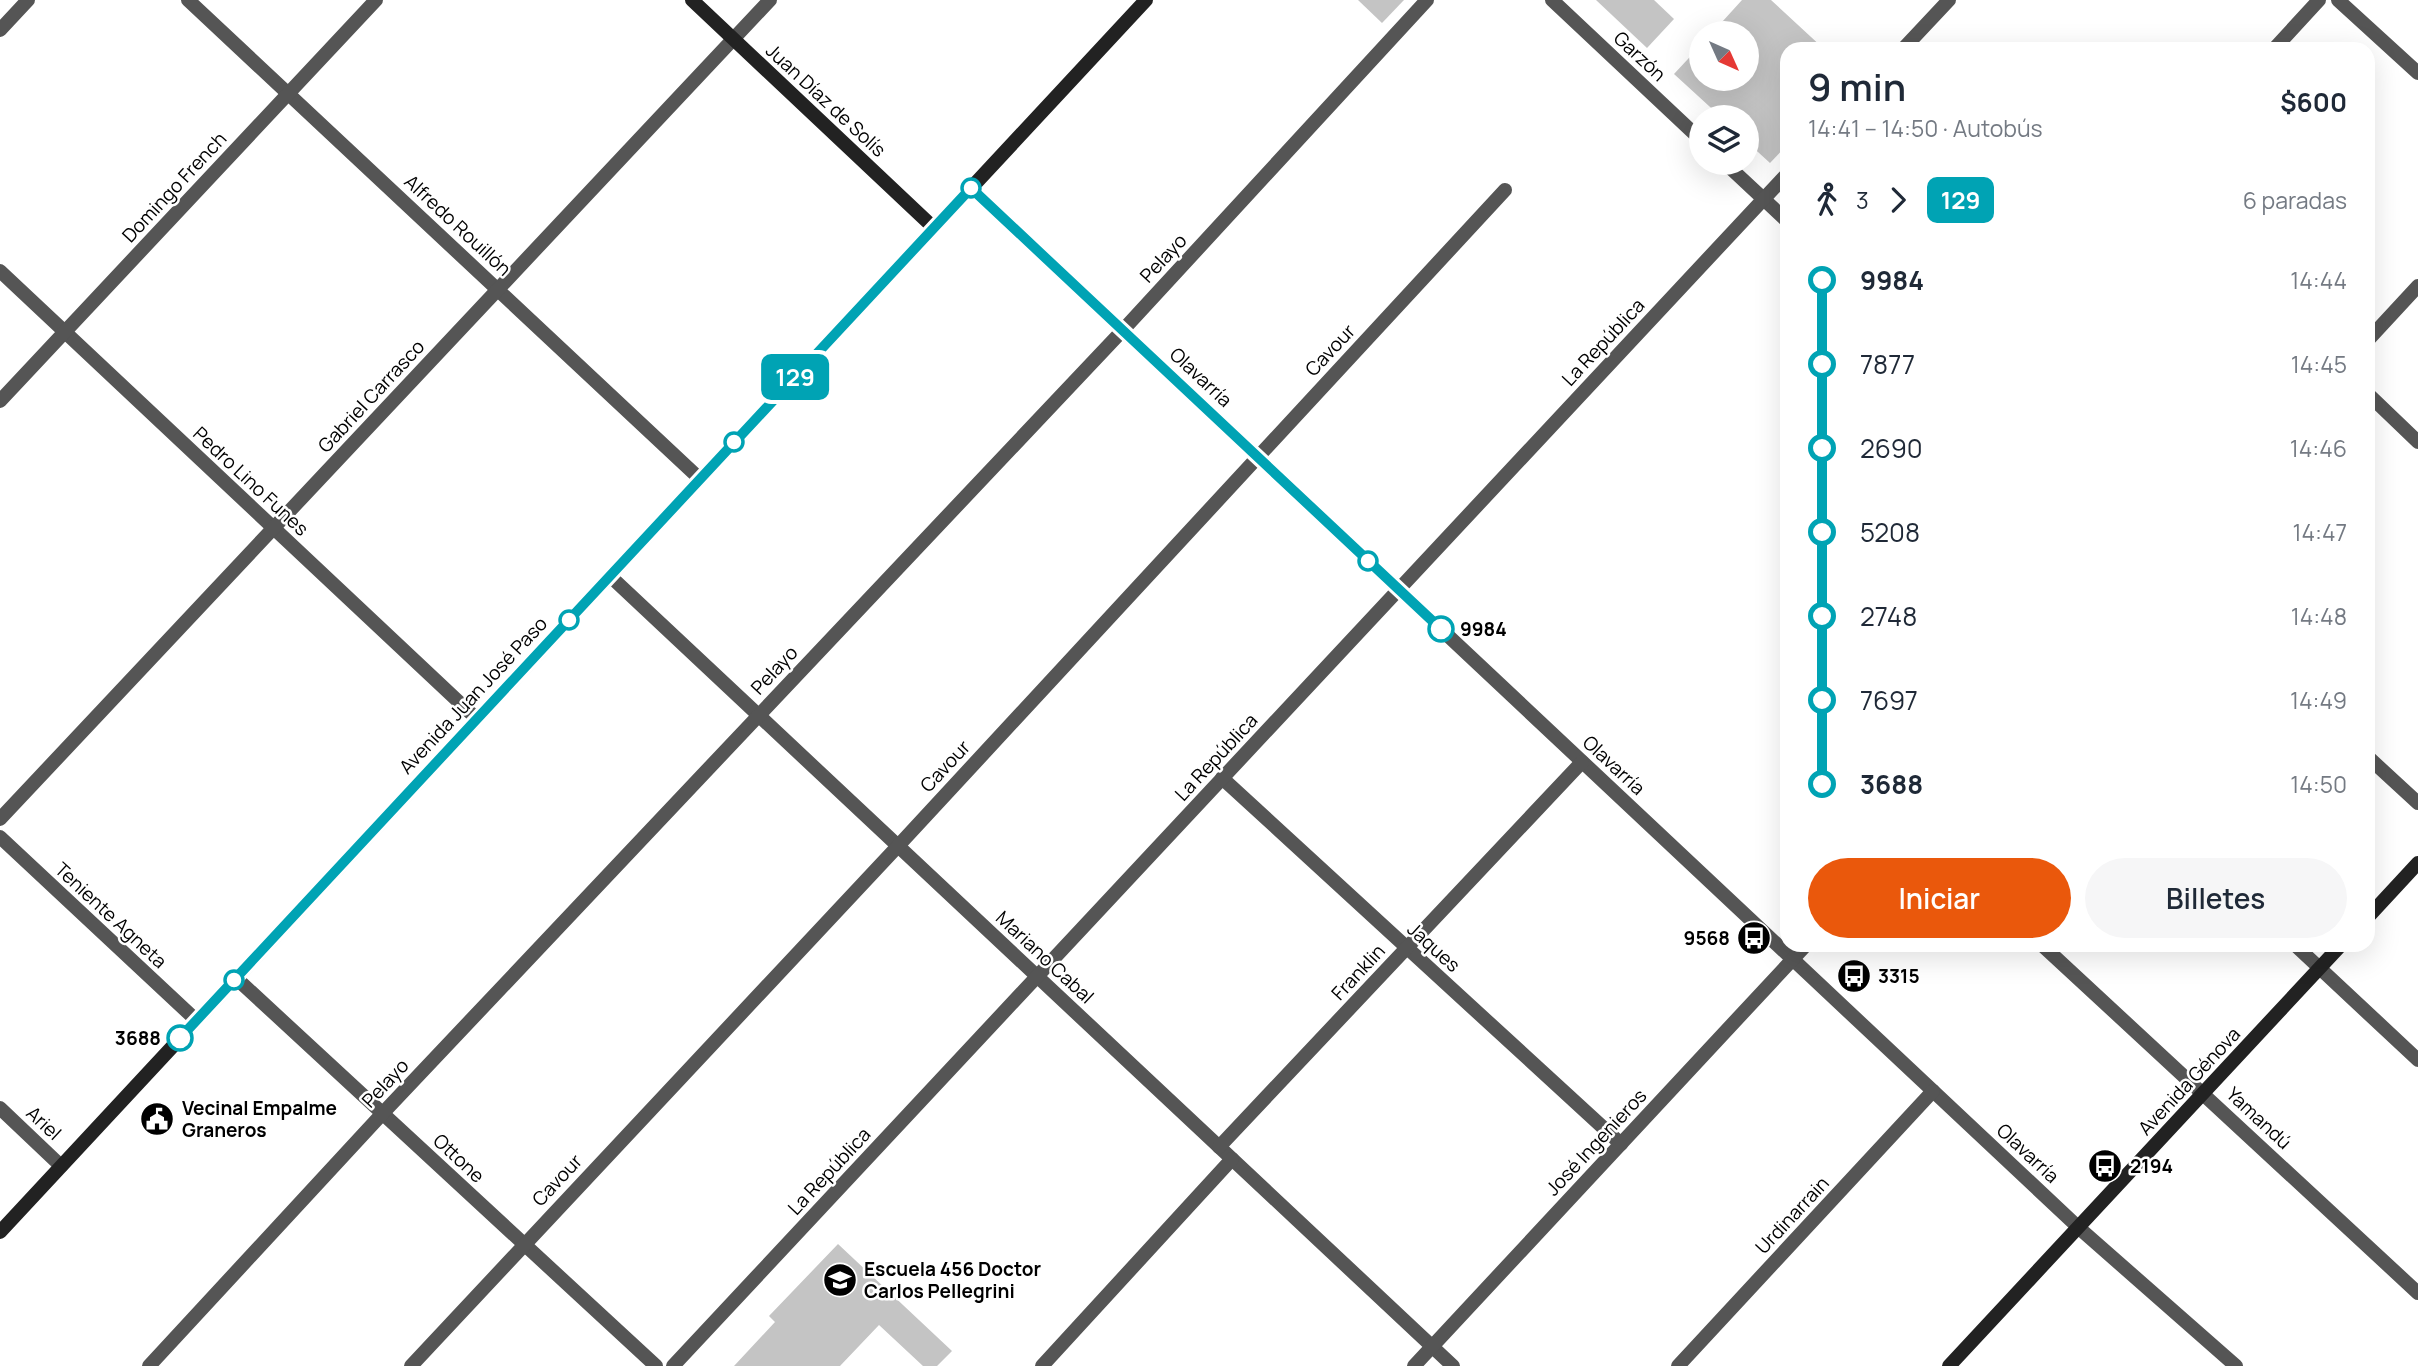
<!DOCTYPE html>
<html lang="es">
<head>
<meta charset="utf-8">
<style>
	body { margin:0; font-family:Manrope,sans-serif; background:#f6f6f7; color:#1f2937; height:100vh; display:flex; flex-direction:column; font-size:26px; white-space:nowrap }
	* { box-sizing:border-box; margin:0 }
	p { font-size:23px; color:#747a83 }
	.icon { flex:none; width:38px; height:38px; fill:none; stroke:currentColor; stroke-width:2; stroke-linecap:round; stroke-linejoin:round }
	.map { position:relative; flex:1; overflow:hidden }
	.drawer { position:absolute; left:1780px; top:42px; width:595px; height:910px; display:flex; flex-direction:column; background:#fff; border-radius:21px; box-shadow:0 7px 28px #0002 }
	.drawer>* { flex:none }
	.badge { padding:0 14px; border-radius:10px; font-size:24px; line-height:46px }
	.needle { width:46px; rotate:135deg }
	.controls { position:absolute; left:1689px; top:21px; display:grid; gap:14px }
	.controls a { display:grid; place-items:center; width:70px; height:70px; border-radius:50%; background:#fff; box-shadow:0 7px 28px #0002; font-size:35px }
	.map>.badge { position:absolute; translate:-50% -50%; box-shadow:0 0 0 4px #fff }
	.legs { display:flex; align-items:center; gap:10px; height:77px; padding:0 28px; font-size:23px }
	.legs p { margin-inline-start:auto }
	.head { display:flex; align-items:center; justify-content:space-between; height:119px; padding:0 28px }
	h1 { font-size:38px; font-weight:600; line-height:52px }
	.cta { display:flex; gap:14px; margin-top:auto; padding:14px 28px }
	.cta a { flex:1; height:80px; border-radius:42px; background:#ea580c; color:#fff; font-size:28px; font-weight:600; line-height:80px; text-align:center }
	.cta a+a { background:#f6f6f7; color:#1f2937 }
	ul { padding:0 28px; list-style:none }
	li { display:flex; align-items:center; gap:24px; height:84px; font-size:26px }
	li i { display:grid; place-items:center; width:10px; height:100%; margin:0 9px; background:currentColor }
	li i::after { content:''; width:18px; height:18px; margin:-9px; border:5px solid; border-radius:50%; background:#fff }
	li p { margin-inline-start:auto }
	li:first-child i { background:linear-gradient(#0000 50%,currentColor 0) }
	li:last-child i { background:linear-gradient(currentColor 50%,#0000 0) }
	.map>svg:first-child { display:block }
	.building { fill:#c4c4c4 }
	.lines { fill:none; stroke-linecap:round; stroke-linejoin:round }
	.street { stroke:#555; stroke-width:14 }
	.secondary { stroke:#222; stroke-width:14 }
	.line-1-casing { stroke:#fff; stroke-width:16 }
	.line-1 { stroke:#00a3b4; stroke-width:10 }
	.stop-1-dot { fill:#fff; stroke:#00a3b4; stroke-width:3.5 }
	.labels { text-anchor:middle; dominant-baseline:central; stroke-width:5; stroke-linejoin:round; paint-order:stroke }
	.street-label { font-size:19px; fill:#000; stroke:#fff }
	.stop-label { font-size:19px; font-weight:bold; fill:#000; stroke:#fff; text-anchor:start }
	.poi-label { font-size:19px; font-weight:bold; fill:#000; stroke:#fff; text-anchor:start }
</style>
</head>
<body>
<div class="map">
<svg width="2418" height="1366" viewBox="0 0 2418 1366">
	<rect width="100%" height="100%" fill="#fff"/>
	<g class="building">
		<polygon points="1358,0 1404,0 1382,23"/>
		<polygon points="1596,0 1654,0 1674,19 1647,48"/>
		<polygon points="1742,0 1771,0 1824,49 1787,49 1787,145 1770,163 1746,141 1746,117 1721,117 1674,74 1701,45 1701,79 1746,79 1746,33 1712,33"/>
		<polygon points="838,1244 952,1351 937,1366 923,1366 879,1325 840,1366 734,1366 775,1322 769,1316"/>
	</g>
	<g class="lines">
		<g class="street">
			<polyline points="188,0 700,479"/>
			<polyline points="1552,0 1701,140"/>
			<polyline points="2338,0 2418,73"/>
			<polyline points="0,30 28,0"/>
			<polyline points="1903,49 1949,0"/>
			<polyline points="2274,49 2319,0"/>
			<polyline points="1725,163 1787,221"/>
			<polyline points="971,188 2079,1228 2236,1366"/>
			<polyline points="0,271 477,719"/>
			<polyline points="2368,340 2418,286"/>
			<polyline points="2368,394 2418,442"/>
			<polyline points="0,401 376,0"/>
			<polyline points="610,576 1453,1366"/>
			<polyline points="2368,757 2418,803"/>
			<polyline points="1222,778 1621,1144"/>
			<polyline points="0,819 770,0"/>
			<polyline points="0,837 196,1020"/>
			<polyline points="2042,945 2418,1293"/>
			<polyline points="2295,945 2418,1060"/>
			<polyline points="236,978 656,1366"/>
			<polyline points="0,1108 61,1166"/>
			<polyline points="1219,1147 1582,762"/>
			<polyline points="149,1366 382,1114 1123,330 1427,0"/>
			<polyline points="411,1366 898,846 1505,190"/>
			<polyline points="673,1366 1787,174"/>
			<polyline points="1042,1366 1232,1159"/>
			<polyline points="1414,1366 1806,945"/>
			<polyline points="1678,1366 1933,1091"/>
		</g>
		<g class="secondary">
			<polyline points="692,0 934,228"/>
			<polyline points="2368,917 2418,863"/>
			<polyline points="0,1232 1146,0"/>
			<polyline points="1949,1366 2341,945"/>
		</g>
	</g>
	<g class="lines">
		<g class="line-1-casing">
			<polyline id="line-1" points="180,1038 971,188 1441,629"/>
		</g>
		<use href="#line-1" class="line-1"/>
	</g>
	<defs>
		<g id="bus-disc" transform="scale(1.75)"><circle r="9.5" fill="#000" stroke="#fff"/><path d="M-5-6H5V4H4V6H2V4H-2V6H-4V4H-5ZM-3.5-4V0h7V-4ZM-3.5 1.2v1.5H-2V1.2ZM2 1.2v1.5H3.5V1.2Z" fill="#fff"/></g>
		<g id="civic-disc" transform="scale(1.75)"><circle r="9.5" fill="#000" stroke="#fff"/><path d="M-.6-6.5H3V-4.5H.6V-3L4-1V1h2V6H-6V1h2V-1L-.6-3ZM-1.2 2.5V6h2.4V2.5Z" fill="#fff"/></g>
		<g id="school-disc" transform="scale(1.75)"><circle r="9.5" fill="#000" stroke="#fff"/><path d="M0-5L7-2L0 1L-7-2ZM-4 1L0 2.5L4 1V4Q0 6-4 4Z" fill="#fff"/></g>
	</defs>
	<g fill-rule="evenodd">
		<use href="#bus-disc" x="1754" y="938"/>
		<use href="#bus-disc" x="1854" y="976"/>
		<use href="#civic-disc" x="157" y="1119"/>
		<use href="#bus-disc" x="2105" y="1166"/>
		<use href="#school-disc" x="840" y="1280"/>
	</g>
	<g class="stop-1-dot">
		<circle cx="971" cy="188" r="9"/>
		<circle cx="734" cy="442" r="9"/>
		<circle cx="1368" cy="561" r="9"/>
		<circle cx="569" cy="620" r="9"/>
		<circle cx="1441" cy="629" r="12"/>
		<circle cx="234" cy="980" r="9"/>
		<circle cx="180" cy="1038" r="12"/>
	</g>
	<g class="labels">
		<g class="street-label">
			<text transform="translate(1640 56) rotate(43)">Garzón</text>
			<text transform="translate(826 100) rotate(43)">Juan Díaz de Solís</text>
			<text transform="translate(174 187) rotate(-47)">Domingo French</text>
			<text transform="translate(458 225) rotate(43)">Alfredo Rouillón</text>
			<text transform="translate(1163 258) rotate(-47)">Pelayo</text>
			<text transform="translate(1603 342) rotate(-47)">La República</text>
			<text transform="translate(1330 350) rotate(-47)">Cavour</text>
			<text transform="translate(1201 377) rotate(43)">Olavarría</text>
			<text transform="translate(371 396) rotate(-47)">Gabriel Carrasco</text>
			<text transform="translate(251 481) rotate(43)">Pedro Lino Funes</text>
			<text transform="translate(774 670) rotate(-47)">Pelayo</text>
			<text transform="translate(473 695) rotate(-47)">Avenida Juan José Paso</text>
			<text transform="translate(1216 757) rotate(-47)">La República</text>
			<text transform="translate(1614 765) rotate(43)">Olavarría</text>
			<text transform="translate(945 766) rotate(-47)">Cavour</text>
			<text transform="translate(111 915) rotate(43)">Teniente Agneta</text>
			<text transform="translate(1434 947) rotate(42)">Jaques</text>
			<text transform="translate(1045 957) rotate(43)">Mariano Cabal</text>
			<text transform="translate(1358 972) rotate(-47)">Franklin</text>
			<text transform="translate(2189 1081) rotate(-47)">Avenida Génova</text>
			<text transform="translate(385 1083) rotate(-47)">Pelayo</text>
			<text transform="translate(2259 1118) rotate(43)">Yamandú</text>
			<text transform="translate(44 1123) rotate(43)">Ariel</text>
			<text transform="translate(1596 1142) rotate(-47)">José Ingenieros</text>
			<text transform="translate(2028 1153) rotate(43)">Olavarría</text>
			<text transform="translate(459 1158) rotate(43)">Ottone</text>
			<text transform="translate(829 1171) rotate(-47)">La República</text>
			<text transform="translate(557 1180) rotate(-47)">Cavour</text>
			<text transform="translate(1792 1215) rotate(-47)">Urdinarrain</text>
		</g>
		<g class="stop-label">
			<text x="1460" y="629">9984</text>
			<text x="161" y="1038" text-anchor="end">3688</text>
		</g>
		<g class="poi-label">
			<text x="1730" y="938" text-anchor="end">9568</text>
			<text x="1878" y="976">3315</text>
			<text x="182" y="1108">Vecinal Empalme<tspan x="182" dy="22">Graneros</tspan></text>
			<text x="2130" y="1166">2194</text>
			<text x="864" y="1269">Escuela 456 Doctor<tspan x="864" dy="22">Carlos Pellegrini</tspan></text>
		</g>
	</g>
</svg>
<div class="controls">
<a><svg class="needle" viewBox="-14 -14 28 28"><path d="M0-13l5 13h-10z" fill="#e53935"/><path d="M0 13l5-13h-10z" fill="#747a83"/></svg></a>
<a><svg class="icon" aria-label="layers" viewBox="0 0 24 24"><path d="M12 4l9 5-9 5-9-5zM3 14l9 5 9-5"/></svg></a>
</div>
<b class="badge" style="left:795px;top:377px;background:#00a3b4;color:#fff">129</b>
<section class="drawer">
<div class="head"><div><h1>9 min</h1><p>14:41 – 14:50 · Autobús</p></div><b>$600</b></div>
<div class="legs"><svg class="icon" aria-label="walk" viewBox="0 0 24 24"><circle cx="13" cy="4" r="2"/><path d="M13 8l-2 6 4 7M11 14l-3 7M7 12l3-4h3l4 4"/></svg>3<svg class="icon" aria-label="forward" viewBox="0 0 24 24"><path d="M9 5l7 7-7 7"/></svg><b class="badge" style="background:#00a3b4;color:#fff">129</b><p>6 paradas</p></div>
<ul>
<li><i style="color:#00a3b4"></i><b>9984</b><p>14:44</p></li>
<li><i style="color:#00a3b4"></i><span>7877</span><p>14:45</p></li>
<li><i style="color:#00a3b4"></i><span>2690</span><p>14:46</p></li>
<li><i style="color:#00a3b4"></i><span>5208</span><p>14:47</p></li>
<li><i style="color:#00a3b4"></i><span>2748</span><p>14:48</p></li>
<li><i style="color:#00a3b4"></i><span>7697</span><p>14:49</p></li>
<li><i style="color:#00a3b4"></i><b>3688</b><p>14:50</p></li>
</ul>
<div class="cta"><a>Iniciar</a><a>Billetes</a></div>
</section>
</div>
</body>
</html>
